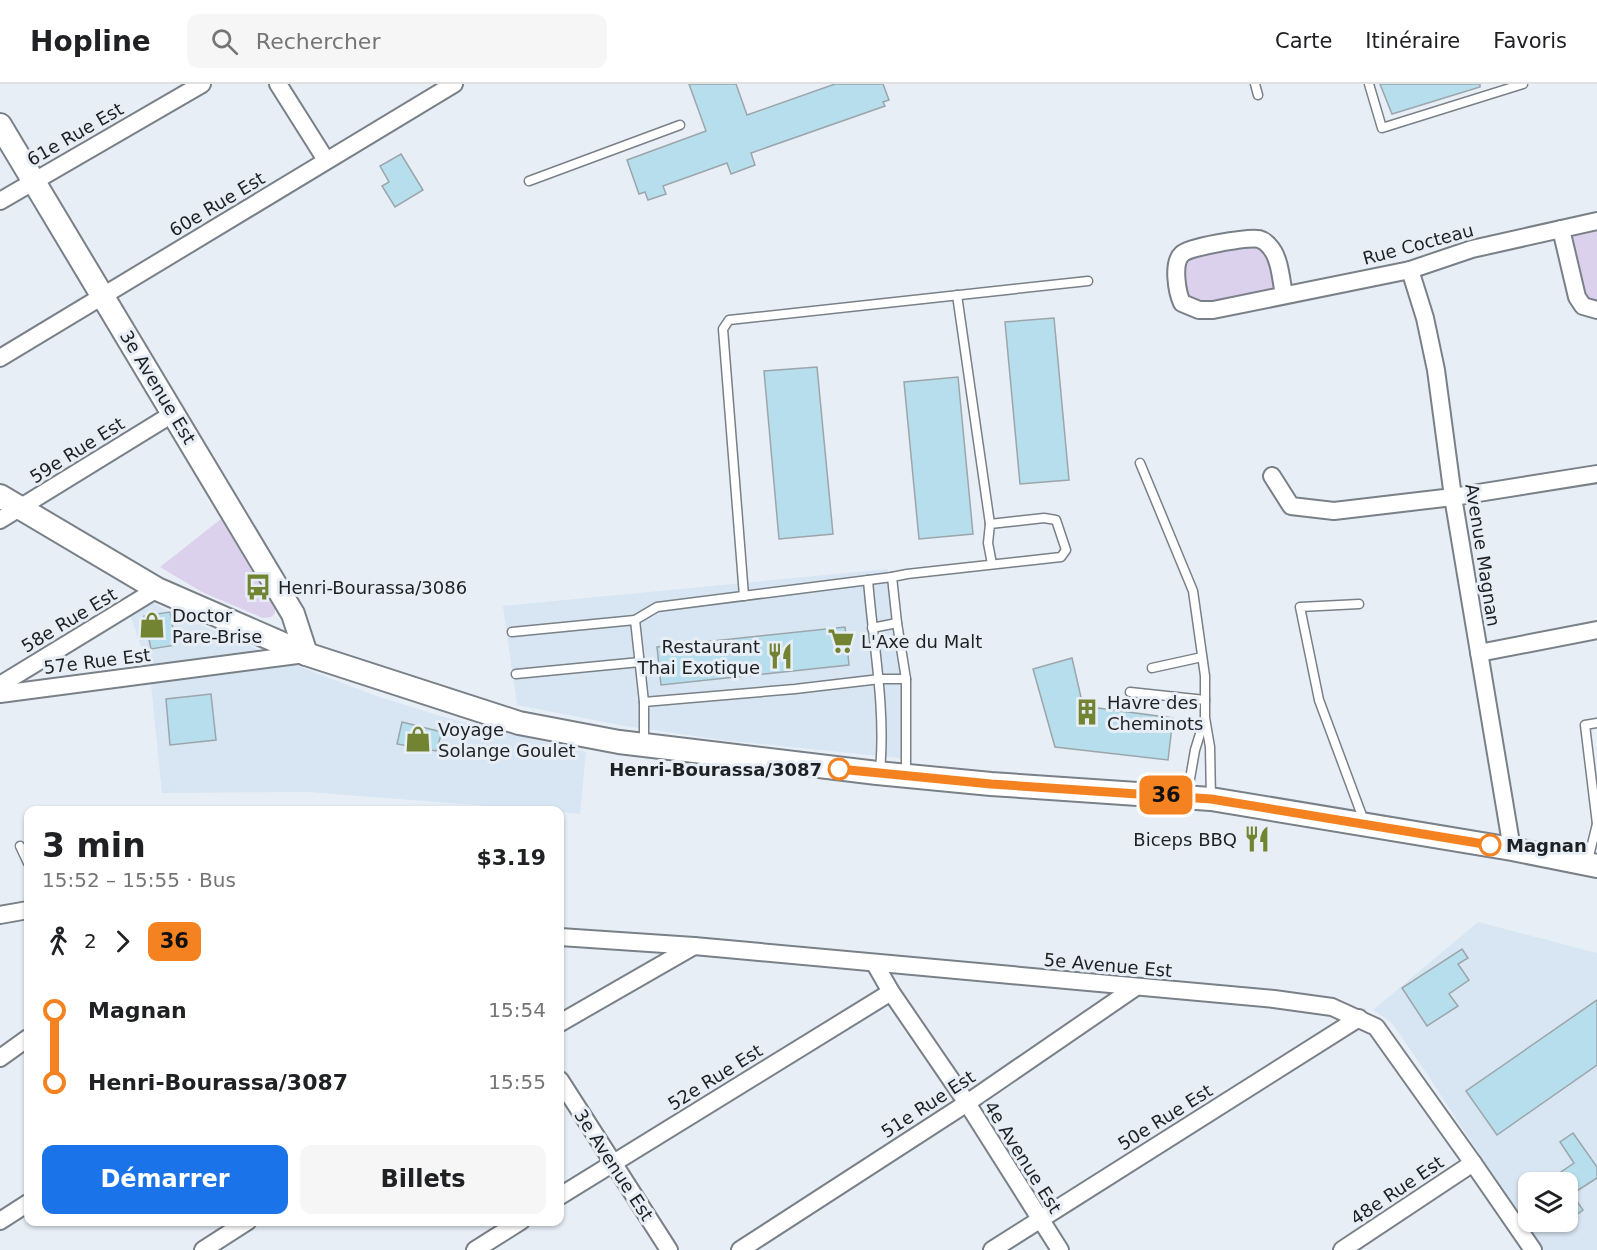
<!DOCTYPE html>
<html lang="fr">
<head>
<meta charset="utf-8">
<style>
	body { margin:0; font-family:"DejaVu Sans",sans-serif; background:#f6f6f6; color:#202124; height:100vh; display:flex; flex-direction:column; font-size:22px; white-space:nowrap }
	* { box-sizing:border-box; margin:0 }
	p { font-size:20px; color:#757577 }
	.icon { flex:none; width:33px; height:33px; fill:none; stroke:currentColor; stroke-width:2; stroke-linecap:round; stroke-linejoin:round }
	.map { position:relative; flex:1; overflow:hidden }
	.side { position:absolute; left:24px; top:722px; width:540px; height:420px; display:flex; flex-direction:column; background:#fff; border-radius:12px; box-shadow:0 2px 4px #0004 }
	.side>* { flex:none }
	.badge { padding:0 12px; border-radius:9px; font-size:21px; line-height:39px }
	.fabs { position:absolute; left:1518px; top:1088px; display:grid; gap:12px }
	.fabs a { display:grid; place-items:center; width:60px; height:60px; border-radius:12px; background:#fff; box-shadow:0 2px 4px #0004; font-size:30px }
	.map>.badge { position:absolute; translate:-50% -50%; box-shadow:0 0 0 3px #fff }
	.legs { display:flex; align-items:center; gap:9px; height:66px; padding:0 18px; font-size:20px }
	.legs p { margin-inline-start:auto }
	.head { display:flex; align-items:center; justify-content:space-between; height:102px; padding:0 18px }
	h1 { font-size:33px; font-weight:800; line-height:45px }
	.action { display:flex; gap:12px; margin-top:auto; padding:12px 18px }
	.action a { flex:1; height:69px; border-radius:12px; background:#1a73e8; color:#fff; font-size:24px; font-weight:800; line-height:69px; text-align:center }
	.action a+a { background:#f6f6f6; color:#202124 }
	ul { padding:0 18px; list-style:none }
	li { display:flex; align-items:center; gap:21px; height:72px; font-size:22px }
	li i { display:grid; place-items:center; width:9px; height:100%; margin:0 8px; background:currentColor }
	li i::after { content:''; width:15px; height:15px; margin:-8px; border:4px solid; border-radius:50%; background:#fff }
	li p { margin-inline-start:auto }
	li:first-child i { background:linear-gradient(#0000 50%,currentColor 0) }
	li:last-child i { background:linear-gradient(currentColor 50%,#0000 0) }
	header { display:flex; align-items:center; gap:36px; box-sizing:border-box; height:84px; padding:0 30px; background:#fff; border-bottom:2px solid #e0e0e0 }
	header strong { font-size:28px }
	nav { display:flex; gap:33px; margin-inline-start:auto; font-size:21px }
	.search { width:420px; height:54px; background:#f6f6f6; display:flex; align-items:center; gap:15px; box-sizing:border-box; padding:0 21px; border-radius:12px; color:#757577; font-size:22px }
	.map>svg:first-child { display:block }
	.built { fill:#d8e5f3; fill-rule:evenodd }
	.green { fill:#dbd1ed }
	.building { fill:#b7deed; stroke:#9ca6aa; stroke-width:1.5 }
	.lines { fill:none; stroke-linecap:round; stroke-linejoin:round }
	.lane-casing { stroke:#798087; stroke-width:11 }
	.street-casing { stroke:#798087; stroke-width:20 }
	.secondary-casing { stroke:#798087; stroke-width:26 }
	.lane { stroke:#fff; stroke-width:8 }
	.street { stroke:#fff; stroke-width:16 }
	.secondary { stroke:#fff; stroke-width:22 }
	.line-1-casing { stroke:#fff; stroke-width:14 }
	.line-1 { stroke:#f58220; stroke-width:9 }
	.stop-1-dot { fill:#fff; stroke:#f58220; stroke-width:3 }
	.labels { text-anchor:middle; dominant-baseline:central; stroke-width:6; stroke-linejoin:round; paint-order:stroke }
	.street-label { font-size:18px; fill:#1e2123; stroke:#e7eef6 }
	.poi-label { font-size:18px; fill:#1e2123; stroke:#e7eef6; text-anchor:start }
	.stop-label { font-size:18px; font-weight:bold; fill:#1e2123; stroke:#e7eef6; text-anchor:end }
</style>
</head>
<body>
<header>
<strong>Hopline</strong>
<div class="search"><svg class="icon" aria-label="search" viewBox="0 0 24 24"><circle cx="10" cy="10" r="6"/><path d="M15 15l6 6"/></svg>Rechercher</div>
<nav><a>Carte</a><a>Itinéraire</a><a>Favoris</a></nav>
</header>
<div class="map">
<svg width="1597" height="1166" viewBox="0 0 1597 1166">
	<rect width="100%" height="100%" fill="#e7eef6"/>
	<g class="built">
		<polygon points="888,485 909,612 909,675 722,656 619,641 517,621 503,522"/>
		<polygon points="151,518 170,528 290,579 379,613 451,635 586,668 580,730 560,728 560,726 537,726 309,708 162,709 150,590 130,530"/>
		<path d="M 1478,838 L 1597,869 L 1597,1166 L 1542,1166 L 1427,990 L 1392,939 L 1373,926 ZM 1528,1098 L 1568,1098 L 1568,1137 L 1528,1137 Z"/>
	</g>
	<g class="green">
		<polygon points="1597,137 1597,226 1583,222 1561,145"/>
		<polygon points="1261,156 1284,211 1213,226 1182,219 1182,169"/>
		<polygon points="221,435 275,524 275,529 271,533 263,534 202,508 160,483"/>
	</g>
	<g class="building">
		<polygon points="689,0 736,0 747,31 835,0 883,0 889,16 883,18 885,22 751,69 755,81 731,90 727,79 663,102 666,110 648,116 645,108 639,110 627,76 706,47"/>
		<polygon points="1380,0 1480,0 1480,3 1392,30"/>
		<polygon points="401,70 423,106 395,123 382,102 389,98 380,82"/>
		<polygon points="1054,234 1069,396 1020,400 1005,238"/>
		<polygon points="817,283 833,450 779,455 764,287"/>
		<polygon points="958,293 973,450 919,455 904,298"/>
		<polygon points="170,528 176,561 151,565 144,532"/>
		<polygon points="845,543 849,581 661,601 657,563"/>
		<polygon points="1072,574 1083,622 1173,634 1168,676 1055,663 1033,585"/>
		<polygon points="211,610 216,656 170,661 166,615"/>
		<polygon points="402,638 442,648 436,667 397,660"/>
		<polygon points="1462,865 1468,874 1458,880 1469,896 1449,910 1458,922 1427,942 1402,904"/>
		<polygon points="1597,916 1597,981 1497,1051 1466,1007"/>
		<polygon points="1573,1049 1597,1083 1597,1094 1572,1110 1583,1126 1568,1137 1568,1098 1546,1098 1574,1079 1560,1058"/>
	</g>
	<g class="lines">
		<g class="lane-casing">
			<g id="lane">
				<polyline points="1255,0 1258,11"/>
				<polyline points="1369,0 1382,44 1523,0"/>
				<polyline points="529,97 680,41"/>
				<polyline points="957,211 990,440"/>
				<polyline points="1140,379 1193,507 1205,592 1205,634 1210,663 1211,715"/>
				<path d="M 868,496 C 873,560 886,623 880,687"/>
				<polyline points="744,512 723,245 729,236 1088,197"/>
				<polyline points="1359,520 1300,523 1319,616 1364,737"/>
				<polyline points="635,536 657,523 892,493"/>
				<polyline points="872,544 897,539"/>
				<polyline points="512,548 635,536 644,618"/>
				<polyline points="1152,584 1202,573"/>
				<polyline points="516,590 640,578"/>
				<polyline points="1130,608 1205,616"/>
				<polyline points="644,660 644,618 795,605 880,595 906,595"/>
				<polyline points="906,692 906,595 897,539 892,493 907,490 1061,473 1066,466 1056,436 1044,434 990,440 988,459 992,480"/>
				<polyline points="1187,712 1195,666 1204,637"/>
				<polyline points="1597,740 1585,641 1597,639"/>
				<polyline points="20,762 28,779"/>
				<polyline points="1587,780 1597,740"/>
			</g>
		</g>
		<g class="street-casing">
			<g id="street">
				<polyline points="278,0 326,76"/>
				<polyline points="0,117 202,0"/>
				<polyline points="1561,145 1577,213 1583,222 1597,226"/>
				<polyline points="1410,186 1425,234 1436,286 1453,413 1512,765"/>
				<path d="M 1284,211 C 1281,196 1280,174 1270,163 C 1267,159 1263,156 1259,155 C 1248,153 1188,163 1182,170 C 1172,179 1177,208 1182,219 L 1199,226 L 1213,226 L 1410,186 L 1472,165 L 1597,137"/>
				<polyline points="0,274 454,0"/>
				<polyline points="1272,392 1291,422 1334,427 1453,413 1597,390"/>
				<polyline points="0,436 174,329"/>
				<polyline points="1479,569 1597,546"/>
				<polyline points="0,601 157,505"/>
				<polyline points="0,610 305,570"/>
				<polyline points="0,831 28,826"/>
				<polyline points="560,853 694,862 1274,915 1332,923 1376,943 1473,1079 1533,1166"/>
				<polyline points="875,880 891,908 967,1019 1060,1166"/>
				<polyline points="560,939 694,862"/>
				<polyline points="0,974 28,954"/>
				<polyline points="560,996 669,1166"/>
				<polyline points="560,1112 891,908"/>
				<polyline points="0,1137 28,1119"/>
				<polyline points="203,1166 248,1137"/>
				<polyline points="475,1166 521,1137"/>
				<polyline points="740,1166 967,1019 1136,903"/>
				<polyline points="992,1166 1359,934"/>
				<polyline points="1342,1166 1473,1079"/>
			</g>
		</g>
		<g class="secondary-casing">
			<g id="secondary">
				<polyline points="0,41 293,530 306,570"/>
				<polyline points="0,412 157,505 306,570 519,639 619,658 877,689 991,700 1211,715 1512,765 1597,782"/>
			</g>
		</g>
		<use href="#lane" class="lane"/>
		<use href="#street" class="street"/>
		<use href="#secondary" class="secondary"/>
	</g>
	<g class="lines">
		<g class="line-1-casing">
			<polyline id="line-1" points="839,685 991,700 1211,715 1490,761"/>
		</g>
		<use href="#line-1" class="line-1"/>
	</g>
	<defs>
		<g id="bus-bare" transform="scale(2.07)"><path d="M-5-6H5V4H4V6H2V4H-2V6H-4V4H-5ZM-3.5-4V0h7V-4ZM-3.5 1.2v1.5H-2V1.2ZM2 1.2v1.5H3.5V1.2Z" fill="#728331" stroke="#e7eef6" stroke-width="2.5" paint-order="stroke"/></g>
		<g id="shop-bare" transform="scale(2.07)"><path d="M-5-2.5h2.3a2.7 3.5 0 0 1 5.4 0H5L5.5 6h-11ZM-1.5-2.5h3a1.5 2.3 0 0 0-3 0Z" fill="#728331" stroke="#e7eef6" stroke-width="2.5" paint-order="stroke"/></g>
		<g id="supermarket-bare" transform="scale(2.07)"><path d="M-6-5.5h2.5l.6 2H6L4.5 2H-2.5L-4.4-4H-6ZM-1.5 3.2a1.3 1.3 0 1 0 .1 0ZM3 3.2a1.3 1.3 0 1 0 .1 0Z" fill="#728331" stroke="#e7eef6" stroke-width="2.5" paint-order="stroke"/></g>
		<g id="restaurant-bare" transform="scale(2.07)"><path d="M-5-6h1v4h1v-4h1v4h1v-4h1v5L-1.5 .5V6h-2V.5L-5-1ZM5-6V6H3V1.5H1.5Q1.5-4 5-6Z" fill="#728331" stroke="#e7eef6" stroke-width="2.5" paint-order="stroke"/></g>
		<g id="building-bare" transform="scale(2.07)"><path d="M-4-6H4V6H1V3H-1V6H-4ZM-2.5-4.3h1.7v1.8h-1.7ZM.8-4.3h1.7v1.8H.8ZM-2.5-1h1.7V.8h-1.7ZM.8-1h1.7V.8H.8Z" fill="#728331" stroke="#e7eef6" stroke-width="2.5" paint-order="stroke"/></g>
	</defs>
	<g fill-rule="evenodd">
		<use href="#bus-bare" x="258" y="503"/>
		<use href="#shop-bare" x="152" y="541"/>
		<use href="#supermarket-bare" x="841" y="557"/>
		<use href="#restaurant-bare" x="780" y="572"/>
		<use href="#building-bare" x="1087" y="628"/>
		<use href="#shop-bare" x="418" y="655"/>
		<use href="#restaurant-bare" x="1257" y="755"/>
	</g>
	<g class="stop-1-dot">
		<circle cx="839" cy="685" r="10"/>
		<circle cx="1490" cy="761" r="10"/>
	</g>
	<g class="labels">
		<g class="street-label">
			<text transform="translate(75 50) rotate(-30)">61e Rue Est</text>
			<text transform="translate(217 120) rotate(-31)">60e Rue Est</text>
			<text transform="translate(1418 160) rotate(-15)">Rue Cocteau</text>
			<text transform="translate(158 303) rotate(59)">3e Avenue Est</text>
			<text transform="translate(77 366) rotate(-32)">59e Rue Est</text>
			<text transform="translate(1483 471) rotate(81)">Avenue Magnan</text>
			<text transform="translate(69 536) rotate(-31)">58e Rue Est</text>
			<text transform="translate(97 577) rotate(-7)">57e Rue Est</text>
			<text transform="translate(1108 881) rotate(5)">5e Avenue Est</text>
			<text transform="translate(715 993) rotate(-32)">52e Rue Est</text>
			<text transform="translate(928 1020) rotate(-33)">51e Rue Est</text>
			<text transform="translate(1165 1033) rotate(-32)">50e Rue Est</text>
			<text transform="translate(1023 1073) rotate(58)">4e Avenue Est</text>
			<text transform="translate(614 1081) rotate(57)">3e Avenue Est</text>
			<text transform="translate(1397 1106) rotate(-34)">48e Rue Est</text>
		</g>
		<g class="poi-label">
			<text x="278" y="503">Henri-Bourassa/3086</text>
			<text x="172" y="531">Doctor<tspan x="172" dy="21">Pare-Brise</tspan></text>
			<text x="861" y="557">L'Axe du Malt</text>
			<text x="760" y="562" text-anchor="end">Restaurant<tspan x="760" dy="21">Thai Exotique</tspan></text>
			<text x="1107" y="618">Havre des<tspan x="1107" dy="21">Cheminots</tspan></text>
			<text x="438" y="645">Voyage<tspan x="438" dy="21">Solange Goulet</tspan></text>
			<text x="1237" y="755" text-anchor="end">Biceps BBQ</text>
		</g>
		<g class="stop-label">
			<text x="822" y="685">Henri-Bourassa/3087</text>
			<text x="1506" y="761" text-anchor="start">Magnan</text>
		</g>
	</g>
</svg>
<div class="fabs">
<a><svg class="icon" aria-label="layers" viewBox="0 0 24 24"><path d="M12 4l9 5-9 5-9-5zM3 14l9 5 9-5"/></svg></a>
</div>
<b class="badge" style="left:1166px;top:711px;background:#f58220;color:#111">36</b>
<section class="side">
<div class="head"><div><h1>3 min</h1><p>15:52 – 15:55 · Bus</p></div><b>$3.19</b></div>
<div class="legs"><svg class="icon" aria-label="walk" viewBox="0 0 24 24"><circle cx="13" cy="4" r="2"/><path d="M13 8l-2 6 4 7M11 14l-3 7M7 12l3-4h3l4 4"/></svg>2<svg class="icon" aria-label="forward" viewBox="0 0 24 24"><path d="M9 5l7 7-7 7"/></svg><b class="badge" style="background:#f58220;color:#111">36</b></div>
<ul>
<li><i style="color:#f58220"></i><b>Magnan</b><p>15:54</p></li>
<li><i style="color:#f58220"></i><b>Henri-Bourassa/3087</b><p>15:55</p></li>
</ul>
<div class="action"><a>Démarrer</a><a>Billets</a></div>
</section>
</div>
</body>
</html>
